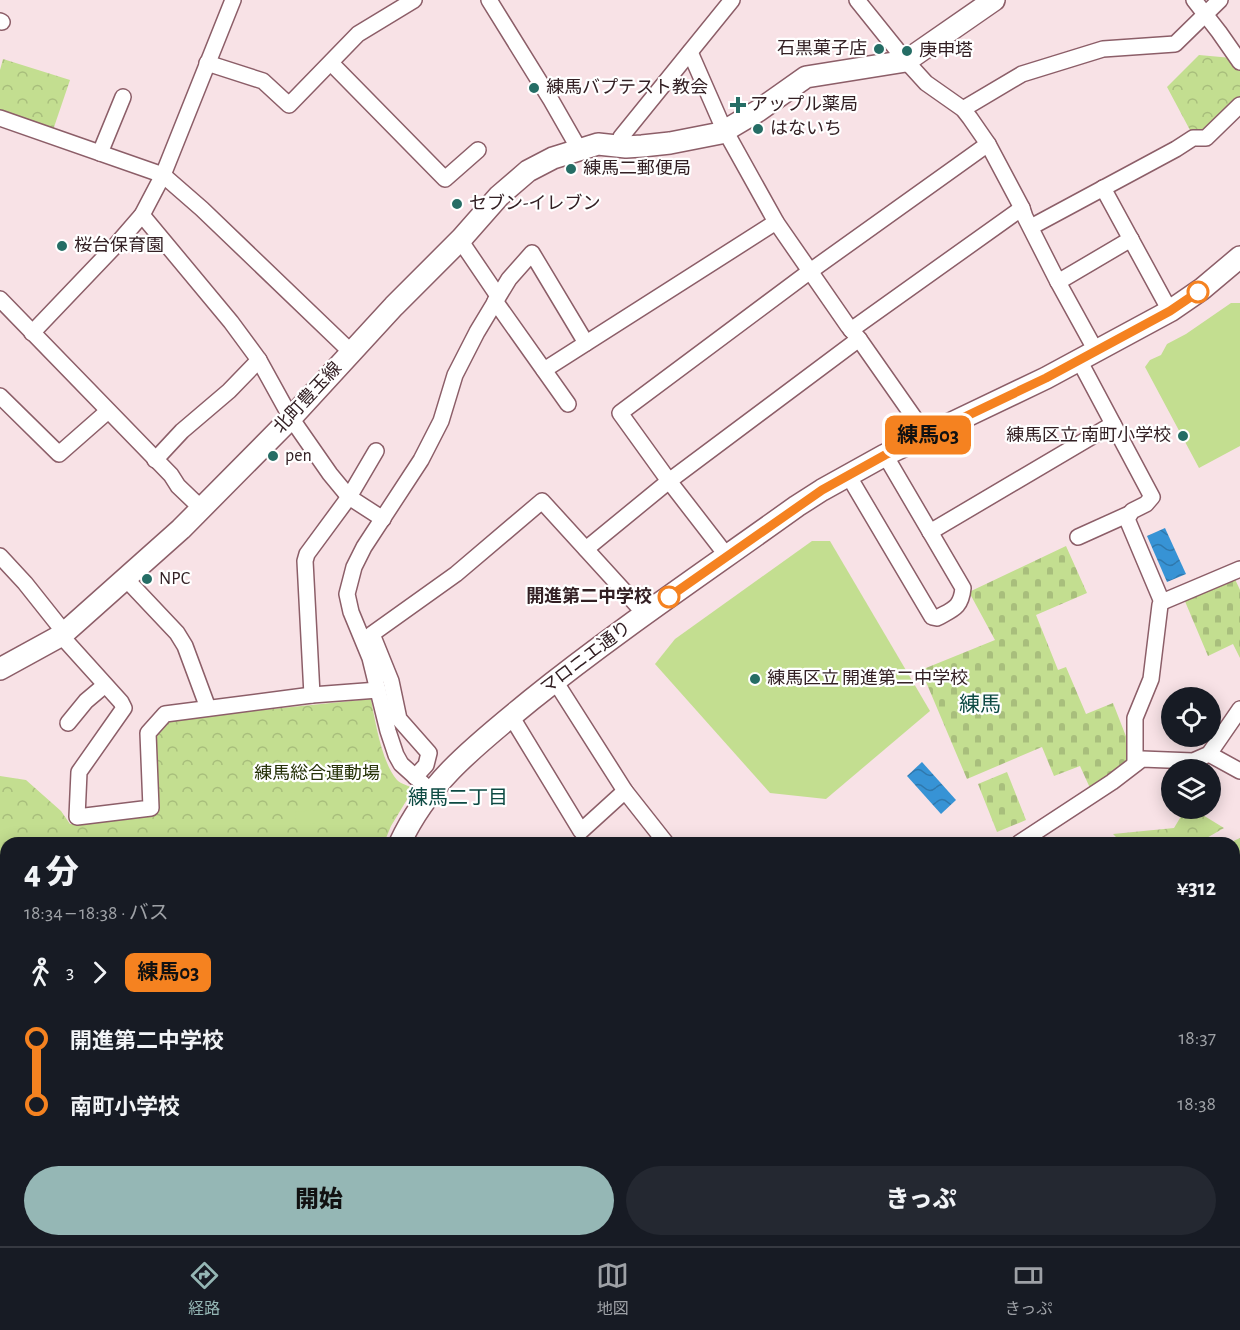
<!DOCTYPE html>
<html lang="ja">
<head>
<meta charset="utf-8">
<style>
	body { margin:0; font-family:"Alegreya Sans","Noto Sans JP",sans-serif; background:#242831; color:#f1f3f6; height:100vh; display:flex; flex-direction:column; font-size:22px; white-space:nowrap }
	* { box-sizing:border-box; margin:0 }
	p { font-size:20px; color:#9ea1a6 }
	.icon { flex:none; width:33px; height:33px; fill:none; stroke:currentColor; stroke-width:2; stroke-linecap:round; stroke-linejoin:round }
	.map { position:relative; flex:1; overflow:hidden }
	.sheet { position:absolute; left:0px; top:837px; width:1240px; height:410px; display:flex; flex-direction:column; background:#171b24; border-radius:18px 18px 0 0; box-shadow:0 3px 15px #0003 }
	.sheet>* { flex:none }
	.badge { padding:0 12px; border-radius:9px; font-size:21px; line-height:39px }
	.controls { position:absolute; left:1161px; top:687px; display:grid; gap:12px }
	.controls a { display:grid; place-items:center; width:60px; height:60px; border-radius:50%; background:#171b24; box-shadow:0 3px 15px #0003; font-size:30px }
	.map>.badge { position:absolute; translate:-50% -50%; box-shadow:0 0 0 3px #fff }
	.legs { display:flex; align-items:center; gap:9px; height:66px; padding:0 24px; font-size:20px }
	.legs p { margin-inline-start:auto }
	.headline { display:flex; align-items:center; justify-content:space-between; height:102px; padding:0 24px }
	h1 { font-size:33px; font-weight:800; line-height:45px }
	.cta { display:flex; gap:12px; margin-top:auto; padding:12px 24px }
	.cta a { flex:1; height:69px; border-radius:36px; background:#95b7b5; color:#111; font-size:24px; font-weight:800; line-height:69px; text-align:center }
	.cta a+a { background:#242831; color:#f1f3f6 }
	ul { padding:0 24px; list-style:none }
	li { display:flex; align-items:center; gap:21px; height:66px; font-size:22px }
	li i { display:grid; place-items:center; width:9px; height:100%; margin:0 8px; background:currentColor }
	li i::after { content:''; width:15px; height:15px; margin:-8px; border:4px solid; border-radius:50%; background:#171b24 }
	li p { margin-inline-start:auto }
	li:first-child i { background:linear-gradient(#0000 50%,currentColor 0) }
	li:last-child i { background:linear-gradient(currentColor 50%,#0000 0) }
	.tabs { display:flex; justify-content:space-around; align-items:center; height:84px; border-top:2px solid #363941; background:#171b24; font-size:16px; color:#9ea1a6 }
	.tabs a { display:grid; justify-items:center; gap:3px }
	.tabs .current { color:#95b7b5 }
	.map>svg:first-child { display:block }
	.cemetery { fill:url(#cemetery-stones) }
	.park { fill:url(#park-crowns) }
	.garden { fill:#c3de90 }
	.water { fill:url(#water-waves) }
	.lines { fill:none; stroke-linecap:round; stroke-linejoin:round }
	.river { stroke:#3793d5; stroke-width:26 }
	.street-casing { stroke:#8c5e68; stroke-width:18 }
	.secondary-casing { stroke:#8c5e68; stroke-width:24 }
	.street { stroke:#fff; stroke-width:15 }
	.secondary { stroke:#fff; stroke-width:21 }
	.line-1-casing { stroke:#fff; stroke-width:14 }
	.line-1 { stroke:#f58220; stroke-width:9 }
	.poi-dot { fill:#256d65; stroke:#fff; stroke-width:2 }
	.stop-1-dot { fill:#fff; stroke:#f58220; stroke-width:3 }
	.labels { text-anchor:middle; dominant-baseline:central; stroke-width:4.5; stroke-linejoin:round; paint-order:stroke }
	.poi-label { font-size:18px; fill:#332024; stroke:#fff; text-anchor:start }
	.street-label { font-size:18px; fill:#332024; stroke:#fff }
	.stop-label { font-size:18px; font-weight:bold; fill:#332024; stroke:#fff; text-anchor:end }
	.park-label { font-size:18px; fill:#263208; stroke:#fff }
	.neighbourhood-label { font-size:20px; fill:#0d4a43; stroke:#fff }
	.quarter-label { font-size:21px; fill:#0d4a43; stroke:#fff }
</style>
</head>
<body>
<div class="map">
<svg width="1240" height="1246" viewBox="0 0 1240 1246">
	<defs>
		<pattern id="cemetery-stones" width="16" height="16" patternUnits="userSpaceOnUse" patternTransform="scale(1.5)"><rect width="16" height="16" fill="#c3de90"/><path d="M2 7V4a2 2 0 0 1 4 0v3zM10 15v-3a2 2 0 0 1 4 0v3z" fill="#a8be7c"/></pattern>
		<pattern id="park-crowns" width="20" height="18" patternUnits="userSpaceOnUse" patternTransform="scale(1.5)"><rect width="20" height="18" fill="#c3de90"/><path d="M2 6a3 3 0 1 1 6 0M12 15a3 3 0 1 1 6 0" fill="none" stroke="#a8be7c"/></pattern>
		<pattern id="water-waves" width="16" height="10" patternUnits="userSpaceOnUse" patternTransform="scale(1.5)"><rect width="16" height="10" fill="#3793d5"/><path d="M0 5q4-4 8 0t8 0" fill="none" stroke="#2f78ad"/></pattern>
	</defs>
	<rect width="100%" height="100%" fill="#f8e2e6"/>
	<g class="cemetery">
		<polygon points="1066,546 1087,593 1036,615 1058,670 1066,667 1086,714 1113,703 1127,739 1126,761 1108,777 1090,788 1080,766 1054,776 1042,747 967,779 921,670 995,640 969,592"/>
		<polygon points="1234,577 1240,590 1240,658 1233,644 1208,656 1184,599"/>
		<polygon points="1007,772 1026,820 997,832 978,784"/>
		<polygon points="1240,838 1240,937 1235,944 1234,843 1229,843"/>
	</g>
	<g class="park">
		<polygon points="1199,55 1232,58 1240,70 1240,98 1204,132 1191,132 1167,87"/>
		<polygon points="3,59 70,80 53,130 0,111 0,70"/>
		<path d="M 371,699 C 375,721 382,763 397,780 C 401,784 409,786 414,788 L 391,826 L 384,843 L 6,843 L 6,1043 L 0,1043 L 0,776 L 26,780 L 61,811 L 70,824 L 154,815 L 154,739 L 172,719 Z"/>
		<polygon points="1186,808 1193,809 1224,828 1198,843 1122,843 1113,834 1174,828"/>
	</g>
	<g class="garden">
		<polygon points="1231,303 1240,303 1240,446 1199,468 1145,367 1150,360 1161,355 1167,344 1186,334"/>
		<polygon points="812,541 830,541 930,711 826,799 770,793 655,664 675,639"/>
		<polygon points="315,810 315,823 296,824 295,812"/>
	</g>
	<g class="water">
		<polygon points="1165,528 1186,574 1167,582 1147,536"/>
		<polygon points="922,762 956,800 941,814 907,776"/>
	</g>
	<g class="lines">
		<g class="river">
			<polyline points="0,1065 6,1064"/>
			<polyline points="494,1240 499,1246"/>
		</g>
		<g class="street-casing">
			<g id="street">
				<polyline points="489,0 551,100 579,149"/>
				<polyline points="857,0 906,61 926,83 963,109 970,118 988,144 1022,208 1025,217 1058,282 1096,351"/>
				<polyline points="1194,0 1219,32 1240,62"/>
				<polyline points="0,21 2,22"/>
				<polyline points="690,52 722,125 776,222 848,326 859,339 927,436"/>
				<polyline points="207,63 263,81 289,105 358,34 414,0"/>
				<polyline points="331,63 445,179 478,150"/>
				<polyline points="963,109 1022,74 1103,49 1175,44 1220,0"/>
				<polyline points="0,118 163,175 202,209 351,352"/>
				<polyline points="619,146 621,137 732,0"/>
				<polyline points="100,153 123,97"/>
				<polyline points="1103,188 1170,311"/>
				<polyline points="142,215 231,322 259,360 291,418 330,474 349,497 383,519"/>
				<polyline points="1031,227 1176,149 1193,138 1206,138 1240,105"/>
				<polyline points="460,240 498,296"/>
				<polyline points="1058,282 1131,239"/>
				<polyline points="0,299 171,475 178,486 202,509"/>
				<polyline points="495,301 568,404"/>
				<polyline points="851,330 1022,208"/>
				<polyline points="32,333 116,245 142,215 163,175 233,0"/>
				<polyline points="1079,360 1152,497 1146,504 1132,511 1127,519 1162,602 1240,569"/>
				<polyline points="544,370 776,222"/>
				<polyline points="0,396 59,454 108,411"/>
				<polyline points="155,460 182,431 229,391 259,360"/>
				<path d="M 848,475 L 932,617 L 937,618 C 953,609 961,608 963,588 L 885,455"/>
				<polyline points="930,532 1113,424"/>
				<polyline points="1078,537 1129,514"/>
				<polyline points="586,549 669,481 859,339"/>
				<polyline points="0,556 25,583 60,627 65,640 121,702 124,708 79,772 77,817 151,808 148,733 165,714 312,695 378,690"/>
				<polyline points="727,556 669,481 620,413 809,272 988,144"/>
				<polyline points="126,579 177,633 185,646 208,708"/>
				<polyline points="555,681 625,791 666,843"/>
				<polyline points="312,695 305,561 307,554 349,497 376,451"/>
				<polyline points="511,716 581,831 625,791"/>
				<polyline points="68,723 86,701 105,685"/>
				<polyline points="1209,754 1240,771"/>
				<polyline points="1135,764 1135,718 1151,679 1160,605 1162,602"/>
				<polyline points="415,777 426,765 429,753 399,719 391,681 372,634 456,574 542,501 645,614"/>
				<polyline points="431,791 401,764 396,755 388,731 370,658 351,612 347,594 354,567 364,547 421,460 441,421 455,375 477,332 509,279 532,253 586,343"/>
				<polyline points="1019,843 1112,782 1142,759 1193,761 1209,754 1240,709"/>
				<polyline points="1234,992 1240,997"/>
				<polyline points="0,1047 6,1047"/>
				<polyline points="0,1194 6,1193"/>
				<polyline points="1234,1207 1240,1214"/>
				<polyline points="86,1240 90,1246"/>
				<polyline points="251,1240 255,1246"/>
				<polyline points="1053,1240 1058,1246"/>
				<polyline points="1133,1240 1138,1246"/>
				<polyline points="505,1246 510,1240"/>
				<polyline points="798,1246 802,1240"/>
			</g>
		</g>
		<g class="secondary-casing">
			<g id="secondary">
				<polyline points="0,669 62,635 181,529 291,418 394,306 462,238 499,196 528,171 553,158 598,144 626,147 642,146 670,143 721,133 758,111 806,77 906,61 994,0"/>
				<path d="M 400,843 C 429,780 479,743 531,700 C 617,631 708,570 797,506 L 822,490 L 885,455 L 1046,378 L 1170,311 L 1202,289 L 1240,257"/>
				<polyline points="0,1128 6,1127"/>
				<polyline points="668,1240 668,1246"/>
			</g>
		</g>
		<use href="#street" class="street"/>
		<use href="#secondary" class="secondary"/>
	</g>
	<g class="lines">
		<g class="line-1-casing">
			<polyline id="line-1" points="669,597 822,490 885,455 1046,378 1170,311 1198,292"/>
		</g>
		<use href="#line-1" class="line-1"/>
	</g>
	<g class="poi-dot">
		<circle cx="879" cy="49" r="6"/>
		<circle cx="907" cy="51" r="6"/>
		<circle cx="534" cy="88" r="6"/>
		<path d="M735 96h6v6h6v6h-6v6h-6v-6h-6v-6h6z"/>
		<circle cx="758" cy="129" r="6"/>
		<circle cx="571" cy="169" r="6"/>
		<circle cx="457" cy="204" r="6"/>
		<circle cx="62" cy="246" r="6"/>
		<circle cx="1183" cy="436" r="6"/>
		<circle cx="273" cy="456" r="6"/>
		<circle cx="147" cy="579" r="6"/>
		<circle cx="755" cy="679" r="6"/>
	</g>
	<g class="stop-1-dot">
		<circle cx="1198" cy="292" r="10"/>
		<circle cx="669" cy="597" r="10"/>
	</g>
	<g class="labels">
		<g class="poi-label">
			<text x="867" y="49" text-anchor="end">石黒菓子店</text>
			<text x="919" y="51">庚申塔</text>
			<text x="546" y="88">練馬バプテスト教会</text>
			<text x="750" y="105">アップル薬局</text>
			<text x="770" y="129">はないち</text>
			<text x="583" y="169">練馬二郵便局</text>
			<text x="469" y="204">セブン-イレブン</text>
			<text x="74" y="246">桜台保育園</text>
			<text x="1171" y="436" text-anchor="end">練馬区立 南町小学校</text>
			<text x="285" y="456">pen</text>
			<text x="159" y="579">NPC</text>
			<text x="767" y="679">練馬区立 開進第二中学校</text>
		</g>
		<g class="street-label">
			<text transform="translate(308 398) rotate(-47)">北町豊玉線</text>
			<text transform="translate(586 658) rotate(-37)">マロニエ通り</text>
		</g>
		<g class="stop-label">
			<text x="652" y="597">開進第二中学校</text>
		</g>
		<g class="park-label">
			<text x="317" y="774">練馬総合運動場</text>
		</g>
		<g class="neighbourhood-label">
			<text x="458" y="798">練馬二丁目</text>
		</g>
		<g class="quarter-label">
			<text x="980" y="704">練馬</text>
		</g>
	</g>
</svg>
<div class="controls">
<a><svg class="icon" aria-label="locate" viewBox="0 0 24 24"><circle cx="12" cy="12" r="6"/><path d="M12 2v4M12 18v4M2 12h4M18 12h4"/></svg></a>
<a><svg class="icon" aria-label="layers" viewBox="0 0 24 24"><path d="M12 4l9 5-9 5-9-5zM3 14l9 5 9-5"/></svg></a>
</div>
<b class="badge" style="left:928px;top:435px;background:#f58220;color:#111">練馬03</b>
<section class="sheet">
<div class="headline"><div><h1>4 分</h1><p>18:34 – 18:38 · バス</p></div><b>¥312</b></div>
<div class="legs"><svg class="icon" aria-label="walk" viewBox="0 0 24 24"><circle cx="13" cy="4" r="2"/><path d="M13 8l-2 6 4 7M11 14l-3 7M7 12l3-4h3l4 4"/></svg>3<svg class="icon" aria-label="forward" viewBox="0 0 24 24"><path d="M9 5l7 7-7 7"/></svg><b class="badge" style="background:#f58220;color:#111">練馬03</b></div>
<ul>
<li><i style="color:#f58220"></i><b>開進第二中学校</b><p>18:37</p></li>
<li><i style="color:#f58220"></i><b>南町小学校</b><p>18:38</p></li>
</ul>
<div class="cta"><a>開始</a><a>きっぷ</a></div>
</section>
</div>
<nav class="tabs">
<a class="current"><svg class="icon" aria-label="directions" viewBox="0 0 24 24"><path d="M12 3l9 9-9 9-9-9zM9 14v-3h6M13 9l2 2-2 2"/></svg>経路</a>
<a><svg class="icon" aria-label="map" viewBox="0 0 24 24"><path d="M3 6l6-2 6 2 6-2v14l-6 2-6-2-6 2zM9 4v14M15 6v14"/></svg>地図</a>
<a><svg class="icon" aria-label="tickets" viewBox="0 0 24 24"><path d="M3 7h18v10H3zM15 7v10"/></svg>きっぷ</a>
</nav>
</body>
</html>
